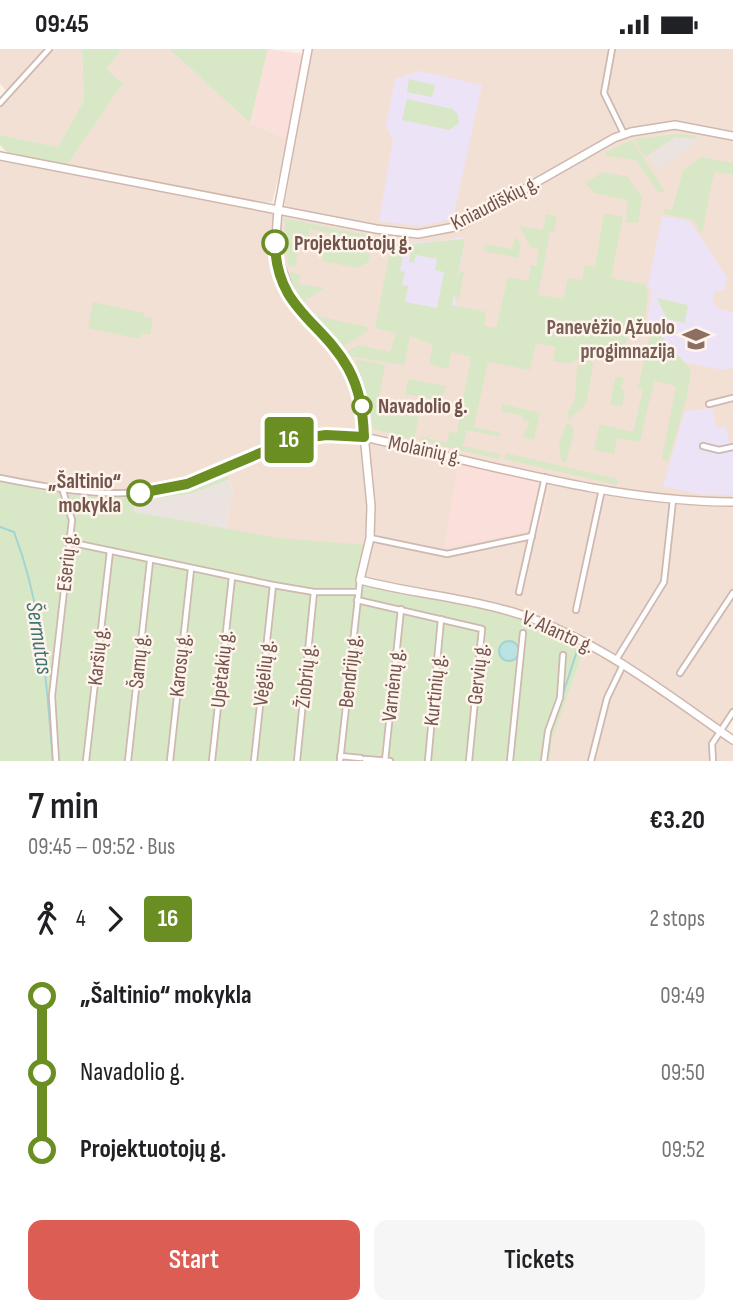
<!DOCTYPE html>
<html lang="en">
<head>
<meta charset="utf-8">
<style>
	body { margin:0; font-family:"Sofia Sans Condensed",sans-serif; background:#f6f6f6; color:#202124; height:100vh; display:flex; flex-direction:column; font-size:26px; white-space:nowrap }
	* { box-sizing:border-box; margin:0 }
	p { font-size:23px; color:#757577 }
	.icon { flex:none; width:38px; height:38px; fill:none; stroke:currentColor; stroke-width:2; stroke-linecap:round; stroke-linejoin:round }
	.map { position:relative; height:712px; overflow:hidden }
	.sheet { display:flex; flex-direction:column; background:#fff; flex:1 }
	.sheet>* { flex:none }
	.badge { padding:0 14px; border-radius:5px; font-size:24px; line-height:46px }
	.map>.badge { position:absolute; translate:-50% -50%; box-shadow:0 0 0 4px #fff }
	.legs { display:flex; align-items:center; gap:10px; height:77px; padding:0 28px; font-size:23px }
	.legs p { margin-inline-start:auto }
	.head { display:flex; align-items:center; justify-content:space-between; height:119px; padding:0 28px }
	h1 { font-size:38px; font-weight:600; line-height:52px }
	.primary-button { display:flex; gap:14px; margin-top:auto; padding:14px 28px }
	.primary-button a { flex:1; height:80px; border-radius:14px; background:#dc5d54; color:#fff; font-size:28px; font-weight:600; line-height:80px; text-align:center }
	.primary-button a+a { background:#f6f6f6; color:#202124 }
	ul { padding:0 28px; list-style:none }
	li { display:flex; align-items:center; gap:24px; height:77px; font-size:26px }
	li i { display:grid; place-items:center; width:10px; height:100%; margin:0 9px; background:currentColor }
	li i::after { content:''; width:18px; height:18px; margin:-9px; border:5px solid; border-radius:50%; background:#fff }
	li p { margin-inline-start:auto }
	li:first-child i { background:linear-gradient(#0000 50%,currentColor 0) }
	li:last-child i { background:linear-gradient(currentColor 50%,#0000 0) }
	.status { display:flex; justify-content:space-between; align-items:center; height:49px; padding:0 35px; background:#fff; direction:ltr }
	.status svg { height:19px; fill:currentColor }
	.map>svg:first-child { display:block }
	.residential { fill:#f2e0d5 }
	.commercial { fill:#fadfdb }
	.industrial { fill:#ebe3e0 }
	.education { fill:#ede3f7 }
	.green { fill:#d8e7c6 }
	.water { fill:#bce3e3; stroke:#a3d4d4; stroke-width:2 }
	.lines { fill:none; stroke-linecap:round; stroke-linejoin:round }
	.stream { stroke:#a3d4d4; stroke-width:2 }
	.street-casing { stroke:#ceb8b0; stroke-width:8 }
	.secondary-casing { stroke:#d0b7ae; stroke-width:10 }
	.street { stroke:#fff; stroke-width:4.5 }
	.secondary { stroke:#fff; stroke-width:7 }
	.line-1-casing { stroke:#fff; stroke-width:16 }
	.line-1 { stroke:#6b8e23; stroke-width:10 }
	.stop-1-dot { fill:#fff; stroke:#6b8e23; stroke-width:3.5 }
	.labels { text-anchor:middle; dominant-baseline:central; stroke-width:5; stroke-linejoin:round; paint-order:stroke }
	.street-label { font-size:21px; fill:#72544d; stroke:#fef4ec }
	.stop-label { font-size:21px; font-weight:bold; fill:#72544d; stroke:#fef4ec; text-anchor:start }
	.education-label { font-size:21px; font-weight:bold; fill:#785e54; stroke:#fef4ec; text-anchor:end }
	.water-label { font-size:23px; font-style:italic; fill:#427676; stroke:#fef4ec }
</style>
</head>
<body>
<div class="status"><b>09:45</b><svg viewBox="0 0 49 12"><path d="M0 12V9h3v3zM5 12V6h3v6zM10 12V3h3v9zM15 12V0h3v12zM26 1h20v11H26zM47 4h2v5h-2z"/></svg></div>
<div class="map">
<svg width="733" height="712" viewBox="0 0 733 712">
	<rect width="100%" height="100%" fill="#fbf0e6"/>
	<g class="residential">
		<polygon points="0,0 82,0 84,51 58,98 0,86 0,50 7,43 0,34"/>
		<polygon points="123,0 169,0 250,74 289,91 272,153 262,154 67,116 123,34 106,20"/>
		<polygon points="312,0 733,0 733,668 726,676 716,675 611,605 520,563 370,534 278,489 225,481 233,441 225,420 187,435 134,448 70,446 0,432 0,112 283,165"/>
		<polygon points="585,597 712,679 733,695 733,712 550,712 552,692"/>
	</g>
	<g class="commercial">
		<polygon points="268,0 304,5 289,91 250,74"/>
		<polygon points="459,409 551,429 540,480 444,499"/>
	</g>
	<g class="industrial">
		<polygon points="675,88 695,90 694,96 657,121 648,107"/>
		<polygon points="229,431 233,441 225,481 134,463 135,452 190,445"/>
	</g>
	<g class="education">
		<polygon points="419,22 482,36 453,170 420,177 379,172 393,91 386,77 395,30"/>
		<polygon points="662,167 690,172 727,229 725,241 715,242 713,252 718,260 733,263 733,319 724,321 670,311 648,269 652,241 648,236"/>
		<polygon points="459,188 465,190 454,248 462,267 393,258 404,194 442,192"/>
		<polygon points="712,359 717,379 726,378 730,397 733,397 733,446 698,445 663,437 685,362"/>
	</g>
	<g class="green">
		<polygon points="82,0 123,0 106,20 123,34 67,116 10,106 0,96 0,86 58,98 84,51"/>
		<polygon points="169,0 268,0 250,74"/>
		<polygon points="409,30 435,36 432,48 407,43"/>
		<polygon points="407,50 453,60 458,66 459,74 449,81 402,71"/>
		<polygon points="678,85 697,87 697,90 675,88 645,108 634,90"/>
		<polygon points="632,91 664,141 664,144 658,143 636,111 607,107 605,103"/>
		<polygon points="701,108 733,114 733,126 714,123 702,185 694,171 664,165 665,160 672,161 683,122"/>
		<polygon points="603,123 628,128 642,148 638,174 626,173 627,151 595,144 585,134"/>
		<polygon points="604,164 623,168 611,229 646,236 648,245 645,269 691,321 687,348 668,413 662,409 676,337 654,332 640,393 617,389 614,405 594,401 600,375 633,383 643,341 638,339 650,286 629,281 623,307 597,302 568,315 553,312 556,298 536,294 530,321 488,313 474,378 501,384 500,388 467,381 463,397 500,405 499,410 420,392 421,388 447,394 449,383 457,384 471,308 451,303 448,320 429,315 433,296 410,287 404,316 349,307 347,303 358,296 390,303 396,285 402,286 375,279 392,193 405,194 400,222 405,223 402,236 408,237 405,253 437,259 444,223 435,221 437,210 416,206 414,214 409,213 412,195 465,190 457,230 460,223 464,223 459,251 454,245 452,256 486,263 484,277 496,279 508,228 528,232 531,216 536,217 539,200 531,198 519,177 543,181 546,165 557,167 554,183 550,183 538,246 563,250 568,229 582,231 585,216 595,218"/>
		<polygon points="284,169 371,187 370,192 310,180 308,189 301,188 295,218 288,217"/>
		<polygon points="515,188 521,194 518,209 484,202 485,195 512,200"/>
		<polygon points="316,195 370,205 368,213 357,219 322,212 323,203 314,201"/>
		<polygon points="290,223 300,225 299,235 324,239 303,253 291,233"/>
		<polygon points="657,249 688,256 685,274 667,270"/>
		<polygon points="93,253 144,264 144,268 153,269 150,286 141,284 140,290 88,279"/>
		<polygon points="312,266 367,278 369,281 343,298"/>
		<polygon points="355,310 385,316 379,347 384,349 382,359 419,368 414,391 373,380 366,343"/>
		<polygon points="592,310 593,318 586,355 568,371 568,363 575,351 577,317"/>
		<polygon points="616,327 624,329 621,339 625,344 622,358 610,355"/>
		<polygon points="408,330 446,337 441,352 405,345"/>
		<polygon points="502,355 540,364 534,391 522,388 530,373 523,371 523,367 501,362"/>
		<polygon points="566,375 572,376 574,383 566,413 561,412 559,394"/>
		<polygon points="506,404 618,430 617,436 504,410"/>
		<path d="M 226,420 L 229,431 L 190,445 L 135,452 L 134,463 L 278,489 L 368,496 L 360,536 L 498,562 L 553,580 L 585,597 L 552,692 L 550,712 L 0,712 L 0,432 C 90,454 139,454 226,420 Z"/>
	</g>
	<circle class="water" cx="509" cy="602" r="10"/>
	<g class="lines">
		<g class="stream">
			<path d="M 0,478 L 14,483 C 43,559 46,632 53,712"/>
			<polyline points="562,648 577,602"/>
		</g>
		<g class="street-casing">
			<g id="street">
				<polyline points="612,0 604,44 624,85"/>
				<polyline points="0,54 49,0"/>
				<polyline points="709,355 733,349"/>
				<polyline points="703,397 719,401 733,398"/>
				<path d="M 0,429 C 64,442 122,452 186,436 C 216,428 242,411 269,398 C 300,385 332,385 364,388"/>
				<polyline points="370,489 447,505 532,487"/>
				<polyline points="69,493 273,536 314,543 358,543"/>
				<polyline points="519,543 545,428"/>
				<polyline points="357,551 482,580 469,712"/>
				<polyline points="576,561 602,440"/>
				<polyline points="616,611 664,533 673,451"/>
				<polyline points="680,624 733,544"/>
				<polyline points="340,707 361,709"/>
				<polyline points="365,710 390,712"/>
				<polyline points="56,712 52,647 72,471 63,442"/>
				<polyline points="86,712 110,502"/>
				<polyline points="128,712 150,512"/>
				<polyline points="170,712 191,520"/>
				<polyline points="212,712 232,528"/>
				<polyline points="254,712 273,536"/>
				<polyline points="297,712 314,543"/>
				<polyline points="340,712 360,531"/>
				<polyline points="385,712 401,560"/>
				<polyline points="428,712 441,570"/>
				<polyline points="510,712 523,584"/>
				<polyline points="544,712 548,682 560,649 563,606"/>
				<polyline points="591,712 607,649 623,616"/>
				<polyline points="713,712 712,695 733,663"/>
			</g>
		</g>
		<g class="secondary-casing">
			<g id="secondary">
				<path d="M 308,0 L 278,161 L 275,201 L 296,259 L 338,304 L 360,345 L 371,457 L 370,489 L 360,531 C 414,545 470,549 522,566 C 600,592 666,645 733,691"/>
				<polyline points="0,107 376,180 418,185 460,177 614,89 631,83 675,76 733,87"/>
				<path d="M 364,388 C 484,414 610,453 733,453"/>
			</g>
		</g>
		<use href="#street" class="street"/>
		<use href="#secondary" class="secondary"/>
	</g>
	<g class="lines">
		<g class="line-1-casing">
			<path id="line-1" d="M 140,444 L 187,435 L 291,391 L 326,386 L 364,388 C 363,363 360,341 348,319 C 322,272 276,260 275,194"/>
		</g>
		<use href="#line-1" class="line-1"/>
	</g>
	<defs>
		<g id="school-bare" transform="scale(2.1)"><path d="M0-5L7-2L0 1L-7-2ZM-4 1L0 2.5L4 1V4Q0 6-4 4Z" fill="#8d6e63" stroke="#fef4ec" stroke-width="2.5" paint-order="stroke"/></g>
	</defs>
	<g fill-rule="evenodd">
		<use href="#school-bare" x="696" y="290"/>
	</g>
	<g class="stop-1-dot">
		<circle cx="275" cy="194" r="12"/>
		<circle cx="362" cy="357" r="9"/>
		<circle cx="140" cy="444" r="12"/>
	</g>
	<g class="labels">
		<g class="street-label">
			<text transform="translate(495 154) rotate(-27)">Kniaudiškių g.</text>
			<text transform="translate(425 401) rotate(12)">Molainių g.</text>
			<text transform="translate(67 513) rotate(-84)">Ešerių g.</text>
			<text transform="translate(558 583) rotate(24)">V. Alanto g.</text>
			<text transform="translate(98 607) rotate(-84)">Karšių g.</text>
			<text transform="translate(139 612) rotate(-84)">Šamų g.</text>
			<text transform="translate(180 616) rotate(-84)">Karosų g.</text>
			<text transform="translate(222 620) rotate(-84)">Upėtakių g.</text>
			<text transform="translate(350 622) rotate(-84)">Bendrijų g.</text>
			<text transform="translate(264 624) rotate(-84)">Vėgėlių g.</text>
			<text transform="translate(478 625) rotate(-84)">Gervių g.</text>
			<text transform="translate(306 627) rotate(-84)">Žiobrių g.</text>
			<text transform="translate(393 636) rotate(-84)">Varnėnų g.</text>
			<text transform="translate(435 641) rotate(-84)">Kurtinių g.</text>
		</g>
		<g class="stop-label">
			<text x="294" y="194">Projektuotojų g.</text>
			<text x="378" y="357">Navadolio g.</text>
			<text x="121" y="432" text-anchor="end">„Šaltinio“<tspan x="121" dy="24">mokykla</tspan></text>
		</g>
		<g class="education-label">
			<text x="675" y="278">Panevėžio Ąžuolo<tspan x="675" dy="24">progimnazija</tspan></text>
		</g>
		<g class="water-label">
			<text transform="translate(39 589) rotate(81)">Šermutas</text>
		</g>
	</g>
</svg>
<b class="badge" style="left:289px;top:391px;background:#6b8e23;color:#fff">16</b>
</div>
<section class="sheet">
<div class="head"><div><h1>7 min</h1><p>09:45 – 09:52 · Bus</p></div><b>€3.20</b></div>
<div class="legs"><svg class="icon" aria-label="walk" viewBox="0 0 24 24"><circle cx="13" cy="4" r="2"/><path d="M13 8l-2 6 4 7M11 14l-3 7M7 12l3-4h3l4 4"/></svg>4<svg class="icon" aria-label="forward" viewBox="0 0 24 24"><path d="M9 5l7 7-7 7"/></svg><b class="badge" style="background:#6b8e23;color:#fff">16</b><p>2 stops</p></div>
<ul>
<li><i style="color:#6b8e23"></i><b>„Šaltinio“ mokykla</b><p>09:49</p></li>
<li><i style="color:#6b8e23"></i><span>Navadolio g.</span><p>09:50</p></li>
<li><i style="color:#6b8e23"></i><b>Projektuotojų g.</b><p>09:52</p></li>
</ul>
<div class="primary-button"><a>Start</a><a>Tickets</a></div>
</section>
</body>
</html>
